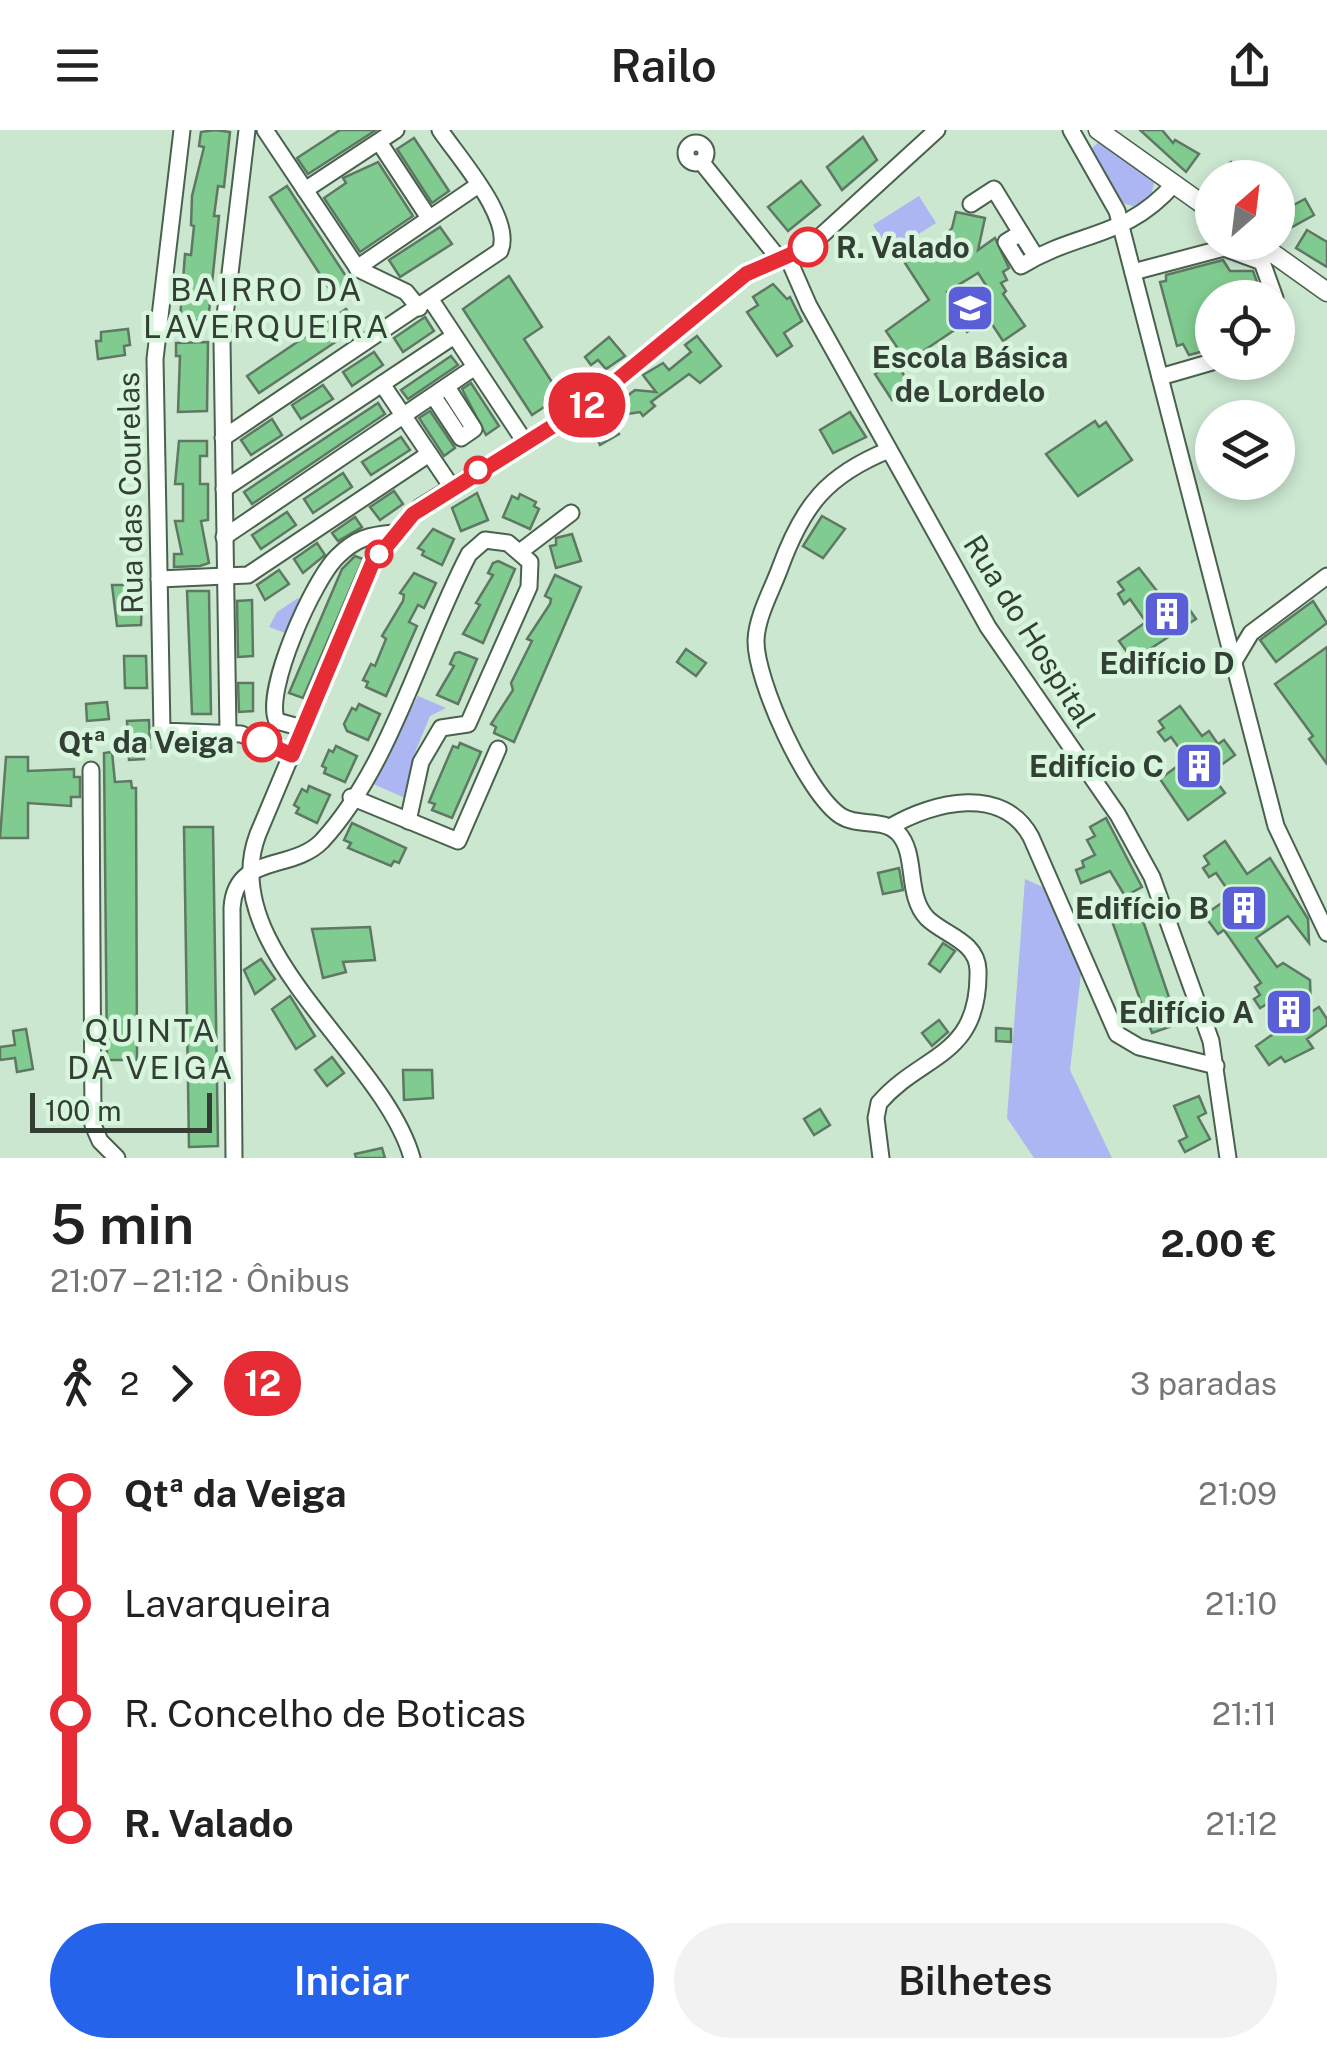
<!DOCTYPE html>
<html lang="pt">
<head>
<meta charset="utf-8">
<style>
	body { margin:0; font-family:"Public Sans",sans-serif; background:#f2f2f2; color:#222; height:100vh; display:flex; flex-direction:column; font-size:38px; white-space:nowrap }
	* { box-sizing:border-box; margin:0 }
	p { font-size:32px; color:#767676 }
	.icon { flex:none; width:55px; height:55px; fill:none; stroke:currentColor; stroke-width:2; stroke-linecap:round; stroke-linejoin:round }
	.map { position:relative; height:1028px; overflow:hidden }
	.side { display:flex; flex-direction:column; background:#fff; flex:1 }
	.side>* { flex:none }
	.badge { padding:0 20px; border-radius:32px; font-size:35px; line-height:65px }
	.needle { width:65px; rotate:28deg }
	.tools { position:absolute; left:1195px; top:30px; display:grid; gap:20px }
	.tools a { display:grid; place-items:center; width:100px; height:100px; border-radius:50%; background:#fff; box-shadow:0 5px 15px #0003; font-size:50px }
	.scale { position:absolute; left:30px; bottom:25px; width:182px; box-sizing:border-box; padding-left:10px; border:5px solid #333f35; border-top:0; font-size:28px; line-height:35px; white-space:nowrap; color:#333f35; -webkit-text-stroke:8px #d8f5dd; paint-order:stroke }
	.map>.badge { position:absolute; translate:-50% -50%; box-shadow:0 0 0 5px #fff }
	.legs { display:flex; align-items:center; gap:15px; height:110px; padding:0 50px; font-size:32px }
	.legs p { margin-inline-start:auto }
	.headline { display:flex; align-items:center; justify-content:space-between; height:170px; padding:0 50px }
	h1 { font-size:55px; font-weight:600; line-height:75px }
	.primary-button { display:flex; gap:20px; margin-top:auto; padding:20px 50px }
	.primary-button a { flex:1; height:115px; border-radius:60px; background:#2563eb; color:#fff; font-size:40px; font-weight:600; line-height:115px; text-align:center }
	.primary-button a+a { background:#f2f2f2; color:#222 }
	ul { padding:0 50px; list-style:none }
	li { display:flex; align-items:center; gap:35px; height:110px; font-size:38px }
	li i { display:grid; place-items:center; width:15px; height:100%; margin:0 12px; background:currentColor }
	li i::after { content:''; width:25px; height:25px; margin:-12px; border:8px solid; border-radius:50%; background:#fff }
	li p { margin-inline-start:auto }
	li:first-child i { background:linear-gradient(#0000 50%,currentColor 0) }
	li:last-child i { background:linear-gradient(currentColor 50%,#0000 0) }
	header { display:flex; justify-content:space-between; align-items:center; height:130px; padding:0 50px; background:#fff; font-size:45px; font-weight:600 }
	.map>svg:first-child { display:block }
	.green { fill:#acb6f2 }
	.building { fill:#80cb8f; stroke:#5f7863; stroke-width:2.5; fill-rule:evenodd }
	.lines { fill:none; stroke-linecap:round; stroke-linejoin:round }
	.minor-casing { stroke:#49614d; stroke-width:19 }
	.major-casing { stroke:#49614d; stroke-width:21 }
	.minor { stroke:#fff; stroke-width:15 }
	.major { stroke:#fff; stroke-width:18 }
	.line-1-casing { stroke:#fff; stroke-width:22 }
	.line-1 { stroke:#e62c34; stroke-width:15 }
	.stop-1-dot { fill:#fff; stroke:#e62c34; stroke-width:5 }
	.labels { text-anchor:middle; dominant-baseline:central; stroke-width:9; stroke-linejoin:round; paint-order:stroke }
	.stop-label { font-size:30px; font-weight:bold; fill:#333f35; stroke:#d8f5dd; text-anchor:start }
	.poi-label { font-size:30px; font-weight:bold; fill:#333f35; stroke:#d8f5dd; text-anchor:end }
	.street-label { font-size:30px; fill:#333f35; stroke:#d8f5dd }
	.neighbourhood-label { font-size:32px; letter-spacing:2.5px; fill:#333f35; stroke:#d8f5dd }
</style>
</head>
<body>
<header><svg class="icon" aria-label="menu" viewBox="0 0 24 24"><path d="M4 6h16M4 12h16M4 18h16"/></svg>Railo<svg class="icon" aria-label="share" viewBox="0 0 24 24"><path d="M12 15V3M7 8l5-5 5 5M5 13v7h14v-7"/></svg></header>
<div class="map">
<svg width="1327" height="1028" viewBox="0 0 1327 1028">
	<rect width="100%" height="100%" fill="#cbe7d0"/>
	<g class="green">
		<polygon points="1102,9 1155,50 1151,65 1136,77 1122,73 1090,20"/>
		<polygon points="919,66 936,93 890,122 873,95"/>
		<polygon points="298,468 305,473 291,505 269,497 277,482"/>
		<polygon points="418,566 446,578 430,586 414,625 405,668 371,653"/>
		<polygon points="1025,749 1045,758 1081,843 1070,940 1112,1028 1034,1028 1007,988"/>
	</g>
	<g class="building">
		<polygon points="215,0 230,2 224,57 218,56 214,86 219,86 209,182 205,182 205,191 180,189 185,124 191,125 194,96 191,95 192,66 204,17 199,16 201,2"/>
		<polygon points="340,0 376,0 308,44 297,28"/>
		<polygon points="1140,0 1162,0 1173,13 1175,10 1199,24 1186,42"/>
		<polygon points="863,7 877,30 842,60 827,37"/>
		<polygon points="414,8 449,61 432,73 397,19"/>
		<polygon points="378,32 413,86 360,122 324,68 346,53 343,48"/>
		<polygon points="1231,32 1245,48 1214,48"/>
		<polygon points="801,51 820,75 788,101 768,77"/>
		<polygon points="287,56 351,154 334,166 270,67"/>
		<polygon points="1278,63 1286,79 1305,69 1314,85 1283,102 1278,91"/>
		<path d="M 956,82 L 985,88 L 978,120 L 995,108 L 1009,138 L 1003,142 L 1007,150 L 1001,153 L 1006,161 L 1003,164 L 1025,196 L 1003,211 L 988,188 L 967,202 L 962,195 L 907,232 L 886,201 L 929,170 L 905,133 L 944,107 L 952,98 ZM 978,143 L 989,160 L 958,180 L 947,162 Z"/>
		<polygon points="440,97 452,114 400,147 389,130"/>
		<polygon points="1307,100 1327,112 1327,137 1296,118"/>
		<polygon points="1223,130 1230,141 1253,141 1263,168 1212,168 1212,219 1189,225 1183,214 1177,216 1160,152 1166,151 1166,145"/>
		<polygon points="509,146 542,197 524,209 561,266 532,285 463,179"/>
		<polygon points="773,154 787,169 790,167 802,191 784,203 792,216 777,226 747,182 758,175 753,167"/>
		<polygon points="346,179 358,197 259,263 247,246"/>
		<polygon points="425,187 434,201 403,222 394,208"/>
		<polygon points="128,199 130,215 124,216 125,225 98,229 96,211 101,211 101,202"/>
		<polygon points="697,206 721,236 700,253 689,244 651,272 655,276 643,286 640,282 628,284 618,273 635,260 656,262 643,245 663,233 669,240 691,222 685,215"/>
		<polygon points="609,207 625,226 606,239 598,230 591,235 585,227"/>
		<polygon points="208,212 207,281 178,282 180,226 176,226 176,213"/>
		<polygon points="374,222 383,235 352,256 343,242"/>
		<polygon points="451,226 458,235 408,269 401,260"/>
		<polygon points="895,231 912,258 892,270 875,244"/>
		<polygon points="471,253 499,296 486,305 462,259"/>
		<polygon points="323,255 333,269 301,289 292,275"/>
		<polygon points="378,273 385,284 252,374 244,362"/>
		<polygon points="604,280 619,304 600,315 590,289"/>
		<polygon points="430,281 455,318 444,326 419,288"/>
		<polygon points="850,282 866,307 833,323 820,300"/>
		<polygon points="272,289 282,305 251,325 241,310"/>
		<polygon points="1095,291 1099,297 1106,292 1132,330 1078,366 1046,324"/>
		<polygon points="401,307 410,320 371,345 362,332"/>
		<polygon points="179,311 207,311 207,326 200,326 200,354 208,354 208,390 201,391 209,433 200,436 174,437 174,424 182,424 175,391 183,391 183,354 175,354"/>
		<polygon points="343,343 352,357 313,383 304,369"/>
		<polygon points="394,361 403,374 380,390 370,377"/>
		<polygon points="477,363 488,390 461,401 452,378"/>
		<polygon points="520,364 536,372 534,376 539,379 530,399 503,387 512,366 518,369"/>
		<polygon points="287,382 296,395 261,419 252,405"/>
		<polygon points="822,386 845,399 823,428 803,416"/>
		<polygon points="355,387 362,397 338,411 332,403"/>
		<polygon points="433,399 454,409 442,435 422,425 424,421 418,418"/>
		<polygon points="572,404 581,431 556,438 550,416 556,415 556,408"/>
		<polygon points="317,413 325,425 303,443 294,429"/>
		<polygon points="355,426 363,429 303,568 289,563 342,439"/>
		<polygon points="498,431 515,439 483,513 463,504 480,475 476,473 493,445 488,443 493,433"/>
		<polygon points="1139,438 1171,479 1183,470 1196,489 1133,530 1119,511 1146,492 1130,469 1124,474 1118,464 1124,460 1118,452"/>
		<polygon points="279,440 289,454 265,470 257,455"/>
		<polygon points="143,442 141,495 117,496 112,455 126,455 126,443"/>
		<polygon points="414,443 436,453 424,478 418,475 409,492 417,496 386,566 366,557 368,552 363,550 371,534 375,536 386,509 382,506 403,471 404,465 400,463"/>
		<polygon points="555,445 581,457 514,612 494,603 496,597 491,594 513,560 511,553 532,511 527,509 550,474 551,469 545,466"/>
		<polygon points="187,461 209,461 211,584 192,584"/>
		<polygon points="252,470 253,526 238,527 237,471"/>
		<polygon points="1313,471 1327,493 1276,532 1260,510"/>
		<polygon points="1327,517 1327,634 1309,609 1313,606 1275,554"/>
		<polygon points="686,519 706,533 696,546 677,532"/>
		<polygon points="459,522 477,529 458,574 437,565 454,536 450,534 455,523"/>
		<polygon points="124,526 146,526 147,558 125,558"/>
		<polygon points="238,553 253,553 253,581 239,582"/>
		<polygon points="107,572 109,589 87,591 86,574"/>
		<polygon points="359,574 380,584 368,610 347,601 344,594 352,578 356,580"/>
		<polygon points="1180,576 1202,606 1209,601 1218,614 1224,610 1235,625 1210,643 1225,663 1188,690 1160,649 1187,629 1171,607 1165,611 1158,602 1164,598 1159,591"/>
		<polygon points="149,590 150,618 144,619 144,629 129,630 127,591"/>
		<polygon points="460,613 481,622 452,688 432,680 435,674 429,672 453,616 458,618"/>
		<polygon points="336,616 357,626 345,652 324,643 326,638 322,636 329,620 333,622"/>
		<polygon points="112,622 115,652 131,651 132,658 136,658 137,930 107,930 104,623"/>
		<polygon points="6,627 28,627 28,641 74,639 74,647 80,647 80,667 71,667 71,676 28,673 28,708 0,708"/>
		<polygon points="309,656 330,665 317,693 296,683 299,678 294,675 302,659 307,662"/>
		<polygon points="1106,688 1142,757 1125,766 1110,741 1081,753 1076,740 1084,737 1082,731 1095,725 1087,710 1095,706 1090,697"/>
		<polygon points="352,693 406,718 399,733 394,731 391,736 348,718 351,713 344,710"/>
		<polygon points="184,697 213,697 218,1016 189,1017"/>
		<polygon points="1225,711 1247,744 1270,728 1308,789 1309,813 1288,786 1256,808 1277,837 1283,833 1310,850 1311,882 1319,877 1327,889 1327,895 1307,909 1313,918 1285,932 1281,927 1269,935 1256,916 1283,897 1267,874 1260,878 1254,869 1260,865 1255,857 1261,853 1224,800 1218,804 1204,785 1232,766 1216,743 1209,747 1203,738 1209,734 1204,726"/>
		<polygon points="899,738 903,760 883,764 878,743"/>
		<polygon points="1140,782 1178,894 1152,903 1112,791"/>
		<polygon points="370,797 375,830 343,832 346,842 323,848 312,799"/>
		<polygon points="943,813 955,821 940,842 929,834"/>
		<polygon points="261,829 275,849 255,864 244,840"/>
		<polygon points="290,866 315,906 296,919 272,879"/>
		<polygon points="939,890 948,902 932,916 922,903"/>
		<polygon points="996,898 1011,899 1011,912 996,911"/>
		<polygon points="26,899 33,939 17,942 15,928 0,930 0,917 15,915 13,901"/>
		<polygon points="332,927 344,943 327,956 315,940"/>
		<polygon points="403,940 432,940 433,968 404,970"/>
		<polygon points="1199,966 1206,983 1198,987 1210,1009 1185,1022 1179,1011 1187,1007 1174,976"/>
		<polygon points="820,979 830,995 814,1005 804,989"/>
		<polygon points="382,1018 385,1028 356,1028 355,1024"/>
	</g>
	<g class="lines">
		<g class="minor-casing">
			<g id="minor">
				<polyline points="182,0 155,229 162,601 241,604 291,625"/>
				<polyline points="265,0 358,139 406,162 419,178"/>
				<polyline points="1071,0 1117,81 1276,696 1327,803"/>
				<polyline points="379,12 429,88"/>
				<circle cx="696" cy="23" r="10"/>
				<polyline points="703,34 780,130"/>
				<polyline points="305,60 396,0"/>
				<polyline points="971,74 994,59 1021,103"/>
				<path d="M 1036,127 L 1021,103 L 1006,112 L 1021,136 C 1079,100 1125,110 1174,54"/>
				<polyline points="788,128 809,176 988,497 1118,685 1152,747 1211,911 1228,1028"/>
				<polyline points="357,138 477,56"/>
				<polyline points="1133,142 1224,118 1262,132 1275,168"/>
				<polyline points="431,170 525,312"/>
				<polyline points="1278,177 1285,206 1278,213"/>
				<polyline points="1160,247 1212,232"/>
				<polyline points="382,254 451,356"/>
				<polyline points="434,267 461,308 474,299 447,257"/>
				<path d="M 223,308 L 500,121 C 514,89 458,27 440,0"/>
				<polyline points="224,359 454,206"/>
				<polyline points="224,407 475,237"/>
				<polyline points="521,421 571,383"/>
				<polyline points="159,449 248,445 429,324"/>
				<polyline points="1233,533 1251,503 1327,446"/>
				<path d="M 302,598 L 277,591 C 263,562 314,448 338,426 C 356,408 370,405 394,403"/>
				<polyline points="228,603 222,211 247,0"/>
				<polyline points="91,640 93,995 100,1011 117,1028"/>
				<polyline points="351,667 458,711 498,619"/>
				<path d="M 890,697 C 934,671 1003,655 1031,707 L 1117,904 L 1139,917 L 1216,936"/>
				<path d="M 234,1028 L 232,778 C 235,723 292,742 322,711 C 391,636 422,513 469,424 L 485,410 L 508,413 L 530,432 L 529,457 L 468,594 L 441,598 L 421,632 L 408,691"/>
				<path d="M 412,1028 C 383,925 214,818 258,704 L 368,442 L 388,411 L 420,377 L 588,274 L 746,145 L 811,115 L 937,0"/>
				<path d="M 881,1028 L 876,988 L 879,973 C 922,923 980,928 978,840 C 977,811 944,805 927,788 C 905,765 918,724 898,703 C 884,688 858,697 841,686 C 807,664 755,550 756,510 C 757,486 772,460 780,438 C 803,375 827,345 889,320"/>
			</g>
		</g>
		<g class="major-casing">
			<g id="major">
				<polyline points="1098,0 1212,81"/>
				<polyline points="1257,112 1327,162"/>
			</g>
		</g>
		<use href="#minor" class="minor"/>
		<use href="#major" class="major"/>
	</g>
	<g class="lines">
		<g class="line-1-casing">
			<polyline id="line-1" points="262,612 292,625 372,434 413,384 588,274 746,144 808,117"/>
		</g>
		<use href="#line-1" class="line-1"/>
	</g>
	<defs>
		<g id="school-square" transform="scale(2.5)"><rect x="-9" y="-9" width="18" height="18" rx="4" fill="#5b5fd7" stroke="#d8f5dd"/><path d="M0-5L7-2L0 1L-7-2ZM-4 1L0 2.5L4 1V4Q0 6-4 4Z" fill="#fff"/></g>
		<g id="building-square" transform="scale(2.5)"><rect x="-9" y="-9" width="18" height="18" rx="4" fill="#5b5fd7" stroke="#d8f5dd"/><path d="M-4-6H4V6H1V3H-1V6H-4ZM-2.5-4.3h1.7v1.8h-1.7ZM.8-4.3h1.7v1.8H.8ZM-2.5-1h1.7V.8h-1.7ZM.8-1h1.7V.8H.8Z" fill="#fff"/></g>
	</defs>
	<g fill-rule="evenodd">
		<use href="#school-square" x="970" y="178"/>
		<use href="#building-square" x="1167" y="484"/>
		<use href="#building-square" x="1199" y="636"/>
		<use href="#building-square" x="1244" y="778"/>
		<use href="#building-square" x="1289" y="882"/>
	</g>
	<g class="stop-1-dot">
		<circle cx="808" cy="117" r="18"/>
		<circle cx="478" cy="340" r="12"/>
		<circle cx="379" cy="424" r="12"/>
		<circle cx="262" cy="612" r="18"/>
	</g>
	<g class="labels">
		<g class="stop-label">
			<text x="836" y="117">R. Valado</text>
			<text x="234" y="612" text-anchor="end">Qtª da Veiga</text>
		</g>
		<g class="poi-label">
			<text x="970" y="227" text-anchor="middle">Escola Básica<tspan x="970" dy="34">de Lordelo</tspan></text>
			<text x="1167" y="533" text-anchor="middle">Edifício D</text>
			<text x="1164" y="636">Edifício C</text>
			<text x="1209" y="778">Edifício B</text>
			<text x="1254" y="882">Edifício A</text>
		</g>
		<g class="street-label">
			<text transform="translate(130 363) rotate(-91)">Rua das Courelas</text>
			<text transform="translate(1030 501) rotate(58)">Rua do Hospital</text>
		</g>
		<g class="neighbourhood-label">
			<text x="267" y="159">BAIRRO DA<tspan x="267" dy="37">LAVERQUEIRA</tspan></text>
			<text x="151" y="900">QUINTA<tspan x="151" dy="37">DA VEIGA</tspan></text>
		</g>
	</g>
</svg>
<div class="tools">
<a><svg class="needle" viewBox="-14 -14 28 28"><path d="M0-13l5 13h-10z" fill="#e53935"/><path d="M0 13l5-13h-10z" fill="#767676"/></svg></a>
<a><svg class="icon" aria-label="locate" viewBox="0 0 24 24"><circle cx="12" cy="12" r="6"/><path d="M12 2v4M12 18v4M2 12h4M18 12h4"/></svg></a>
<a><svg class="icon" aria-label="layers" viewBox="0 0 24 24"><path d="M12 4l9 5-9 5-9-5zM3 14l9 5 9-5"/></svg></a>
</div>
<div class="scale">100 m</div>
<b class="badge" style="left:587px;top:275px;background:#e62c34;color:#fff">12</b>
</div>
<section class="side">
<div class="headline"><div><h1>5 min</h1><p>21:07 – 21:12 · Ônibus</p></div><b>2.00 €</b></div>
<div class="legs"><svg class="icon" aria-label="walk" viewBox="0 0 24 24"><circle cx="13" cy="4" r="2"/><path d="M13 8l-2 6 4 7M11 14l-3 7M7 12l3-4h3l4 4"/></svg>2<svg class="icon" aria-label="forward" viewBox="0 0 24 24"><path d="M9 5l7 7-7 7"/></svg><b class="badge" style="background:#e62c34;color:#fff">12</b><p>3 paradas</p></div>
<ul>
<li><i style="color:#e62c34"></i><b>Qtª da Veiga</b><p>21:09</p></li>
<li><i style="color:#e62c34"></i><span>Lavarqueira</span><p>21:10</p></li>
<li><i style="color:#e62c34"></i><span>R. Concelho de Boticas</span><p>21:11</p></li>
<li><i style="color:#e62c34"></i><b>R. Valado</b><p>21:12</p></li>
</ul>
<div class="primary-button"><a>Iniciar</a><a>Bilhetes</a></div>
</section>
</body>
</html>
